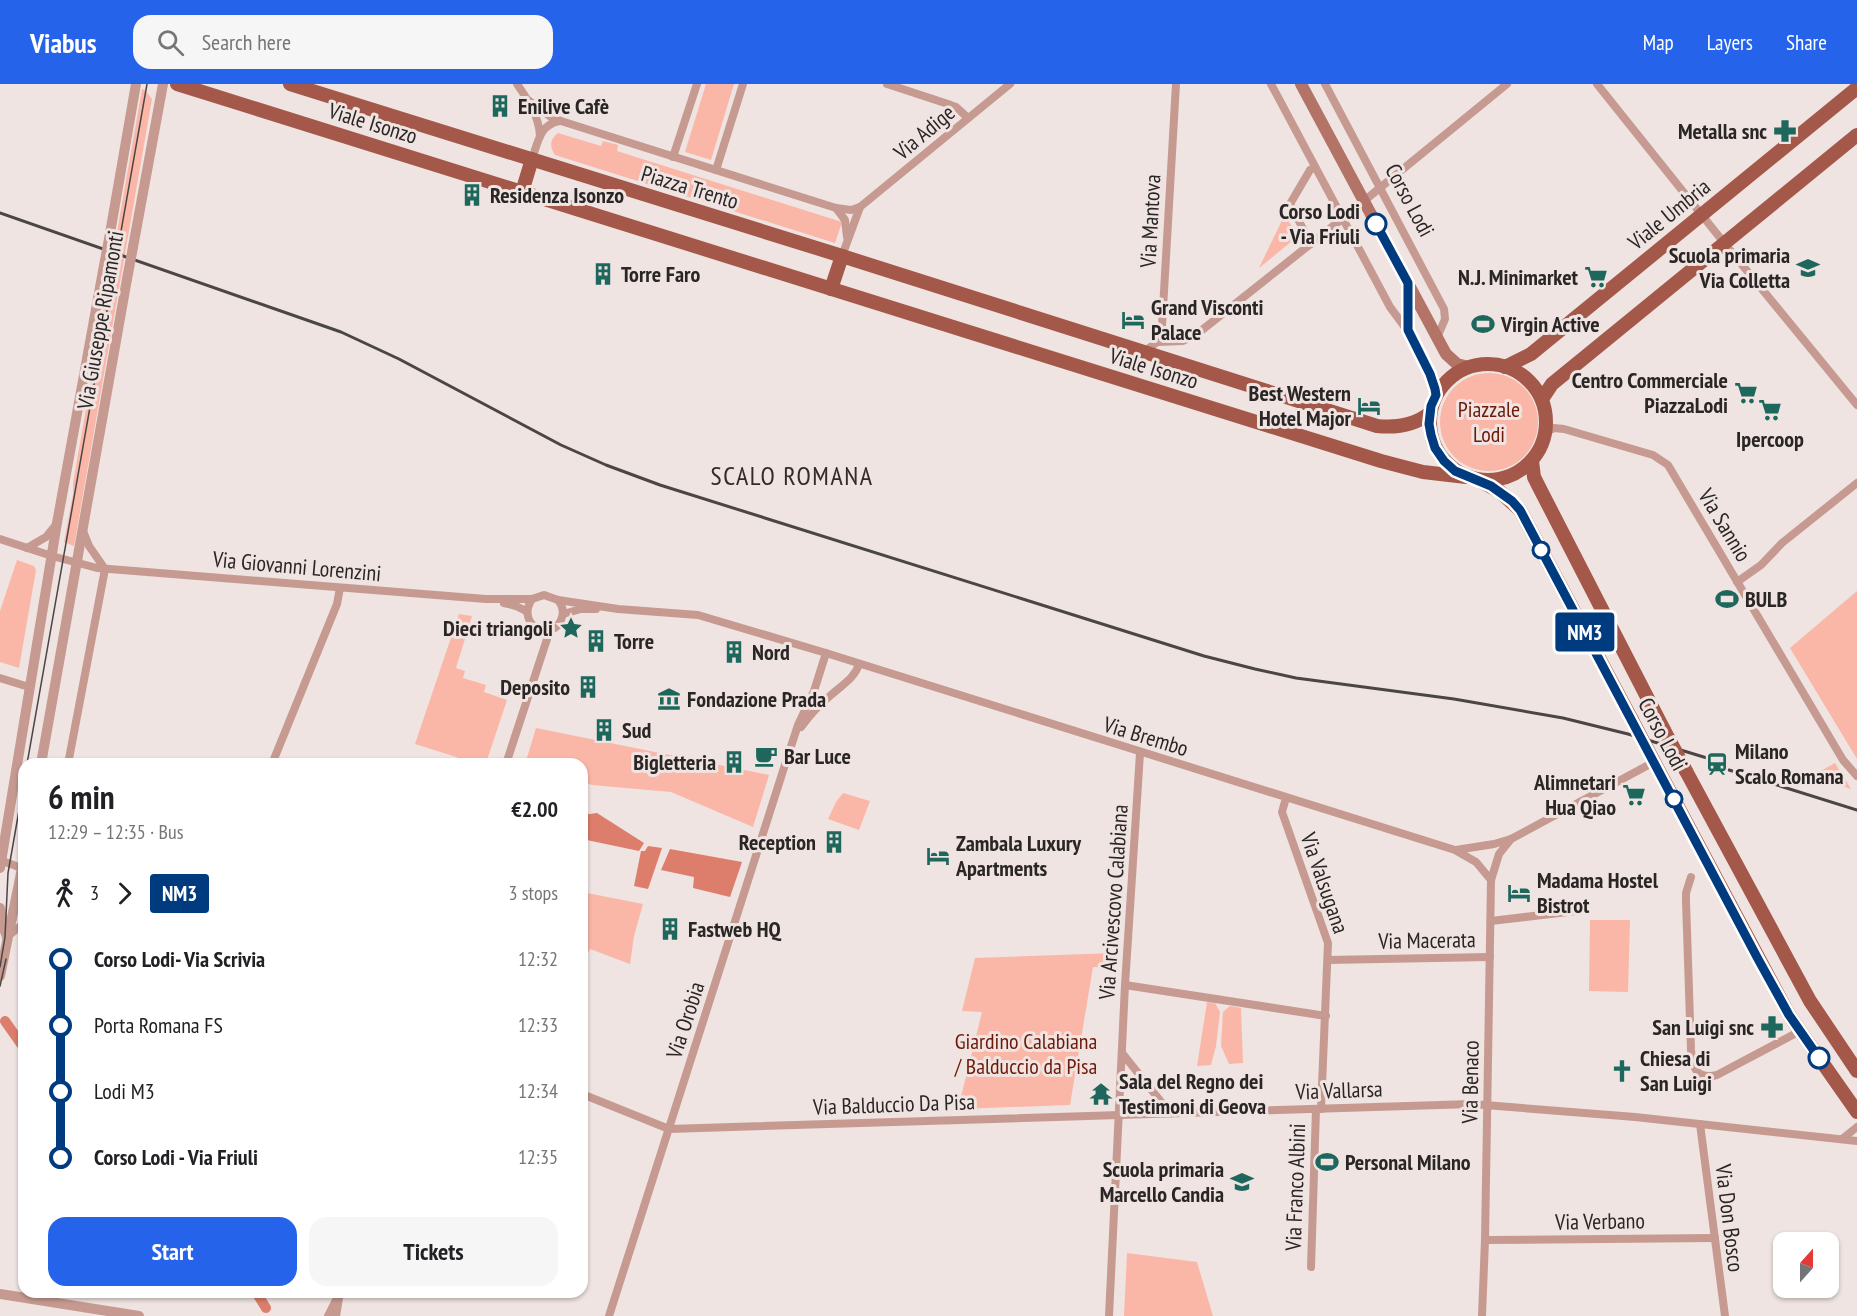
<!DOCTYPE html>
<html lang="en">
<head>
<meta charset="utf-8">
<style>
	body { margin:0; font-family:"PT Sans Narrow",sans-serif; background:#f6f6f6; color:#202124; height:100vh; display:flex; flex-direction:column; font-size:22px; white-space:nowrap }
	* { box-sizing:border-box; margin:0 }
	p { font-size:20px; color:#757577 }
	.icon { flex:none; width:33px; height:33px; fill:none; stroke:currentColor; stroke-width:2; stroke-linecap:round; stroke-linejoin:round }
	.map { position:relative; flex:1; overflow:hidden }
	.side { position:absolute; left:18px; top:674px; width:570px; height:540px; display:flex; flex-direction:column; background:#fff; border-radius:18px; box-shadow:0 2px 4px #0004 }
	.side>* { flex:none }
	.badge { padding:0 12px; border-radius:4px; font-size:21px; line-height:39px }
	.needle { width:39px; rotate:21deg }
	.tools { position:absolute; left:1773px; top:1148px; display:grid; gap:12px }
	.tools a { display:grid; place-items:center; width:66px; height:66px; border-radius:12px; background:#fff; box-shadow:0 2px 4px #0004; font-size:30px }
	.map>.badge { position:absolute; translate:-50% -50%; box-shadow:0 0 0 3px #fff }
	.legs { display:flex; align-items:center; gap:9px; height:66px; padding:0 30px; font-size:20px }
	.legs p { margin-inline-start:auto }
	.overview { display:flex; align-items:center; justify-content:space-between; height:102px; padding:0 30px }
	h1 { font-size:33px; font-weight:700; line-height:45px }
	.action { display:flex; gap:12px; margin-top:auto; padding:12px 30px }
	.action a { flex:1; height:69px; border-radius:18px; background:#2563eb; color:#fff; font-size:24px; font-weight:700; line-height:69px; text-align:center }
	.action a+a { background:#f6f6f6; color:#202124 }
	ul { padding:0 30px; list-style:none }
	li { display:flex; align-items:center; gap:21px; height:66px; font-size:22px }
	li i { display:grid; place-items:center; width:9px; height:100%; margin:0 8px; background:currentColor }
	li i::after { content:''; width:15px; height:15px; margin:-8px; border:4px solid; border-radius:50%; background:#fff }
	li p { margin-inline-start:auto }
	li:first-child i { background:linear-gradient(#0000 50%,currentColor 0) }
	li:last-child i { background:linear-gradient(currentColor 50%,#0000 0) }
	header { display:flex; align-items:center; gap:36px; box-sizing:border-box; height:84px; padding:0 30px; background:#2563eb; color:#fff }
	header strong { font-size:28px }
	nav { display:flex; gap:33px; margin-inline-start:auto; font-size:21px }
	.search { width:420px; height:54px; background:#f6f6f6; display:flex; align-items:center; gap:15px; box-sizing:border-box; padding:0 21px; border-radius:18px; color:#757577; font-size:22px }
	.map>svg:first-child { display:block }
	.green { fill:#fab7a8 }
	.water { fill:#dc7e6b }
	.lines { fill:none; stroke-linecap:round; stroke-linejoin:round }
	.canal { stroke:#dc7e6b; stroke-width:10 }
	.minor { stroke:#c69a91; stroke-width:8 }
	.tertiary { stroke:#c69a91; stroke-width:10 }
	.secondary { stroke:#b37467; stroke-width:12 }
	.primary { stroke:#a45849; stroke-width:14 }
	.tram { stroke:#4b4645; stroke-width:1.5 }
	.rail { stroke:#4b4645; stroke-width:3 }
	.tertiary-bridge { stroke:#c69a91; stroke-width:10 }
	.primary-bridge { stroke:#a45849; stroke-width:14 }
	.line-1-casing { stroke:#fff; stroke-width:14 }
	.line-1 { stroke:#003b80; stroke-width:9 }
	.stop-1-dot { fill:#fff; stroke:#003b80; stroke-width:3 }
	.labels { text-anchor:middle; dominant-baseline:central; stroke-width:6; stroke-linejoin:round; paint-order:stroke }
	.poi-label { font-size:22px; font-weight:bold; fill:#2a2625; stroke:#efe4e1; text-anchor:start }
	.street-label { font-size:22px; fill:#2a2625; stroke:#efe4e1 }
	.stop-label { font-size:22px; font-weight:bold; fill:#2a2625; stroke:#efe4e1; text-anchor:end }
	.park-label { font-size:22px; fill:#6d1909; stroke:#efe4e1 }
	.quarter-label { font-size:26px; letter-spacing:1.5px; fill:#332b29; stroke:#efe4e1 }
</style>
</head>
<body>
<header>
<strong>Viabus</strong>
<div class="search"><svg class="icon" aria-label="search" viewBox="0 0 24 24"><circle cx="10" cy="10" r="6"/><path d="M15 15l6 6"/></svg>Search here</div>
<nav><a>Map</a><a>Layers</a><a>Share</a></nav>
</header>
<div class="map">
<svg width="1857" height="1232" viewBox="0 0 1857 1232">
	<rect width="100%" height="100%" fill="#efe4e1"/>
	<g class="green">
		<polygon points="706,0 734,0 711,76 685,68"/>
		<polygon points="142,5 145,6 152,15 74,462 64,458 73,410 73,399"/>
		<path d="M 558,49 L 601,62 L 603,57 L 618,61 L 617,67 L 842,138 L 835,159 L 555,71 C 549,62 550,55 558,49 Z"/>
		<polygon points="1285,130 1297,153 1259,184"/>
		<circle cx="1489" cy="338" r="49"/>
		<polygon points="17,476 34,482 36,486 19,584 0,578 0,527"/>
		<polygon points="1857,507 1857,675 1790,564"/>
		<polygon points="459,530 472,532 456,584 465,587 463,594 486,601 484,608 507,616 486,679 475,679 415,660"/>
		<polygon points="536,644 769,691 753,743 671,708 592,701 582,697 582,680 534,679 526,677"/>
		<polygon points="1835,679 1851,705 1812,692"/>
		<polygon points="843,709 870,717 859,746 828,735 836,718"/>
		<polygon points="582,808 643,820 634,852 630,880 590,865 587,871 582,872"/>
		<polygon points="1590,836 1630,836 1628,908 1589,907"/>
		<polygon points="1115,869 1114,884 1093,883 1070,1021 958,1025 982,928 962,927 975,874"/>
		<polygon points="1207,918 1215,919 1220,928 1216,962 1211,981 1197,982"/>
		<polygon points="1230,922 1241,924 1243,979 1229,980 1221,962 1223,928"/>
		<polygon points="1127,1169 1197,1178 1213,1232 1124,1232"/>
	</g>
	<g class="water">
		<polygon points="597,729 644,759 639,767 582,755 582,731"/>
		<polygon points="648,762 662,764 648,805 634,802 641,767 645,767"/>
		<polygon points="670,765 742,778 730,813 693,804 694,793 661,786"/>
	</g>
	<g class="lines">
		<g class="canal">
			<polyline points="5,937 24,964"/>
			<polyline points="256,1208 266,1224"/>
		</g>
		<g class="minor">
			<path d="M 517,0 C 528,16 539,32 540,52"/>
			<polyline points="887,0 948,20 956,23 968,34"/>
			<polyline points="1271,0 1390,223 1407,246"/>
			<polyline points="1325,0 1444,225 1445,235 1437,254"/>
			<polyline points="1597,0 1725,160 1857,321"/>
			<polyline points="528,16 551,33 561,37 836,124 851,126 860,123 1010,0"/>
			<polyline points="673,73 697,0"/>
			<path d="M 532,75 C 538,58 540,40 560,37"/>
			<polyline points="716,86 743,0"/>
			<polyline points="836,124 845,136 847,153"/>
			<polyline points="1311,160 1290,120 1310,86 1315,83"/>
			<polyline points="842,172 860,123"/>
			<polyline points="1157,258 1183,257 1197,250 1337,139 1507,0"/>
			<polyline points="1144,268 1157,258 1162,242 1176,0"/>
			<polyline points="1545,349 1554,344 1564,345 1653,371 1668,381 1843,676 1857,692"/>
			<polyline points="83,447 89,462 105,485"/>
			<polyline points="0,455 52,472 97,484 486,515 532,515 544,511 558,516 618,525 698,531 826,569 1455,766 1476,778 1491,796"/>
			<polyline points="27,464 46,453 55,442"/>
			<polyline points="1737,498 1761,481 1782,459 1857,399"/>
			<path d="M 532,515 C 514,542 555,560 562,533 C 564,527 562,521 558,516"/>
			<polyline points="504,519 516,522 526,527"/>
			<polyline points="563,530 581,525 596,525"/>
			<polyline points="0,594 29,603"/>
			<path d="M 801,643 C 810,631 820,620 831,611 C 842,601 855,594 859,580"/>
			<polyline points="68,680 105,485"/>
			<polyline points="272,680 337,520 340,504"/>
			<polyline points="506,680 550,546"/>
			<polyline points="1286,714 1282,728 1328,859 1321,1025"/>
			<polyline points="1456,766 1494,760 1511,755 1654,678"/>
			<polyline points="0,776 24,785"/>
			<path d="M 1691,793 L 1686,809 L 1686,817 L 1691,966 C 1692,983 1696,996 1717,991 L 1800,947"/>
			<polyline points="1491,837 1576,827"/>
			<polyline points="7,853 24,839"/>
			<polyline points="1328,876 1490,873"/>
			<polyline points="1125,901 1326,932"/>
			<polyline points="1122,969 1170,1029"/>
			<polyline points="582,1010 669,1045 1472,1020 1635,1033 1857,1057"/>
			<polyline points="1700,1040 1725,1232"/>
			<polyline points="1842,1055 1857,1043"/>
			<polyline points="1485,1156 1715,1154"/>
			<polyline points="1311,1183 1316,1025"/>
			<polyline points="328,1232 336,1216"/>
			<polyline points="336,1232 340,1208"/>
			<polyline points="609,1232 782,690 798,641 814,607 826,569"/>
			<polyline points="1109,1232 1125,901 1140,669"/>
			<polyline points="1482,1232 1485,1156 1491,796 1499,770 1511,755"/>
		</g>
		<g class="tertiary">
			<polyline points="109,155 136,0"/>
			<polyline points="133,163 163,0"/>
			<polyline points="41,680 127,195"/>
			<polyline points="0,784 57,439 103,187"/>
			<polyline points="0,824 2,839 7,853"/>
			<polyline points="0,892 24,775"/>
			<polyline points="0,1210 139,1232"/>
		</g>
		<g class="secondary">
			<polyline points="1301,0 1446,270 1457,280 1469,283"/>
			<polyline points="1408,203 1408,246 1430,290 1436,311"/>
		</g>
		<g class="primary">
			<polyline points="177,0 1381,377 1423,388 1466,393"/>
			<path d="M 290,0 L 842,172 L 1377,342 C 1396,344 1415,341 1430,329"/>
			<polyline points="522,108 532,75"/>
			<polyline points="831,205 842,172"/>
			<circle cx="1488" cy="338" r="58"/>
			<polyline points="1505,283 1531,270 1857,4"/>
			<polyline points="1542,315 1552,300 1857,51"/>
			<polyline points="1532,377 1534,393 1539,403 1664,646"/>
			<polyline points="1482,398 1499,407 1520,426 1632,636"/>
			<polyline points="1653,676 1789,931 1857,1028"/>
			<polyline points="1686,687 1810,917 1857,987"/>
		</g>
		<g class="tram">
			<polyline points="27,680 147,0"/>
			<polyline points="0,883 5,853 8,789 24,698"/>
			<polyline points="0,902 6,875"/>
		</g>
		<g class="rail">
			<polyline points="0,129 341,248 399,275 561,361 606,381 660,401 1204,572 1255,585 1296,594 1454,615 1563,634 1628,650 1707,674"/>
			<polyline points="1729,686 1857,726"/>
		</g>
		<g class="tertiary-bridge">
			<polyline points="103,187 109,155"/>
			<polyline points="127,195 133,163"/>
		</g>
		<g class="primary-bridge">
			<polyline points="1632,636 1653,676"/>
			<polyline points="1664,646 1686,687"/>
		</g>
	</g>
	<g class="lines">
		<g class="line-1-casing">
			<polyline id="line-1" points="1376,140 1408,199 1408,246 1430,290 1435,305 1436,311 1431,322 1429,340 1431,351 1435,364 1444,377 1455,387 1491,402 1512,417 1520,426 1758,875 1789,931 1819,974"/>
		</g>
		<use href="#line-1" class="line-1"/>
	</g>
	<defs>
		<g id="building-bare" transform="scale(1.8)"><path d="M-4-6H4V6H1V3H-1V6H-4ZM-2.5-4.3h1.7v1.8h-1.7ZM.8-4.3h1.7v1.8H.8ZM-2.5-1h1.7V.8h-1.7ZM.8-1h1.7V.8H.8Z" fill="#1e675d" stroke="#efe4e1" stroke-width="2.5" paint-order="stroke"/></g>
		<g id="pharmacy-bare" transform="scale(1.8)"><path d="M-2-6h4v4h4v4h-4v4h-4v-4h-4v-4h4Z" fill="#1e675d" stroke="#efe4e1" stroke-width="2.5" paint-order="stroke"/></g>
		<g id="school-bare" transform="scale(1.8)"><path d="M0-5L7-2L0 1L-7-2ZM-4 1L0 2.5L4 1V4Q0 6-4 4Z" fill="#1e675d" stroke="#efe4e1" stroke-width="2.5" paint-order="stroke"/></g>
		<g id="supermarket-bare" transform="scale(1.8)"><path d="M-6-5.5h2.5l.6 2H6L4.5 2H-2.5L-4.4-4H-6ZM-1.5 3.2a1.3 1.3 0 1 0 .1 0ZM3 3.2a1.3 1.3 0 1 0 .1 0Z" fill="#1e675d" stroke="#efe4e1" stroke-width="2.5" paint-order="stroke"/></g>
		<g id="hotel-bare" transform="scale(1.8)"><path d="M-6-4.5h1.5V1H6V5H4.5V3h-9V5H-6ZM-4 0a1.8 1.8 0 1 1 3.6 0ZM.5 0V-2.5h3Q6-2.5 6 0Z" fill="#1e675d" stroke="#efe4e1" stroke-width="2.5" paint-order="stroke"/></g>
		<g id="stadium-bare" transform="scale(1.8)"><path d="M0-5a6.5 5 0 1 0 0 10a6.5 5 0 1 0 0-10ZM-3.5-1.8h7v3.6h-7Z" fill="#1e675d" stroke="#efe4e1" stroke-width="2.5" paint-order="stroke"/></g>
		<g id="sight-bare" transform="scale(1.8)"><path d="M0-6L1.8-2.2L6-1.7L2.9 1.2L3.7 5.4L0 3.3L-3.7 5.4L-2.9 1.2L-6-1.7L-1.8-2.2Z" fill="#1e675d" stroke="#efe4e1" stroke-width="2.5" paint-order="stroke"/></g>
		<g id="museum-bare" transform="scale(1.8)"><path d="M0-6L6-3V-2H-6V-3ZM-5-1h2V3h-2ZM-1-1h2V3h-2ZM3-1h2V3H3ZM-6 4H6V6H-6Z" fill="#1e675d" stroke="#efe4e1" stroke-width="2.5" paint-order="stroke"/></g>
		<g id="cafe-bare" transform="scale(1.8)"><path d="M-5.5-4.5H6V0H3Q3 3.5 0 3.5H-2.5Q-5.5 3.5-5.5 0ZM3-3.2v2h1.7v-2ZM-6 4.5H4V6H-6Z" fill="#1e675d" stroke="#efe4e1" stroke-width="2.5" paint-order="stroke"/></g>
		<g id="station-bare" transform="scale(1.8)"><path d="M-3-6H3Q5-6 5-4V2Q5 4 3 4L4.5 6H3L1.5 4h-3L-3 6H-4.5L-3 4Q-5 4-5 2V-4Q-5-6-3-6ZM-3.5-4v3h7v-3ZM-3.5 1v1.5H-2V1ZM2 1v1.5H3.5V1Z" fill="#1e675d" stroke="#efe4e1" stroke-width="2.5" paint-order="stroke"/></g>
		<g id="church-bare" transform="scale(1.8)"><path d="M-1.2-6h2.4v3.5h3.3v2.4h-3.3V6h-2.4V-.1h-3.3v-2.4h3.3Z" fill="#1e675d" stroke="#efe4e1" stroke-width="2.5" paint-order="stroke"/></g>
		<g id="temple-bare" transform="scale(1.8)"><path d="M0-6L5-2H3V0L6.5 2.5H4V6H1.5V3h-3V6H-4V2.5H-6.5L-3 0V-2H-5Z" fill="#1e675d" stroke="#efe4e1" stroke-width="2.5" paint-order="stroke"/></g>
	</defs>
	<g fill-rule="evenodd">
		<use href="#building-bare" x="500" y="22"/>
		<use href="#pharmacy-bare" x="1785" y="47"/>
		<use href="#building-bare" x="472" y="111"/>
		<use href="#school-bare" x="1808" y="184"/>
		<use href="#building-bare" x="603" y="190"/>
		<use href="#supermarket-bare" x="1596" y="193"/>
		<use href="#hotel-bare" x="1133" y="236"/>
		<use href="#stadium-bare" x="1483" y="240"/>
		<use href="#supermarket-bare" x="1746" y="309"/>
		<use href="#hotel-bare" x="1369" y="322"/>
		<use href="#supermarket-bare" x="1770" y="326"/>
		<use href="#stadium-bare" x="1727" y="515"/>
		<use href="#sight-bare" x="571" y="544"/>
		<use href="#building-bare" x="596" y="557"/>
		<use href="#building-bare" x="734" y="568"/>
		<use href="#building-bare" x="588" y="603"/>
		<use href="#museum-bare" x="669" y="615"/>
		<use href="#building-bare" x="604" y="646"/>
		<use href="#cafe-bare" x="766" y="672"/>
		<use href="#building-bare" x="734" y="678"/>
		<use href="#station-bare" x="1717" y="680"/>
		<use href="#supermarket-bare" x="1634" y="711"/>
		<use href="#building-bare" x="834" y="758"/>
		<use href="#hotel-bare" x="938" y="772"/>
		<use href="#hotel-bare" x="1519" y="809"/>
		<use href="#building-bare" x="670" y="845"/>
		<use href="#pharmacy-bare" x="1772" y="943"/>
		<use href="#church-bare" x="1622" y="987"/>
		<use href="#temple-bare" x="1101" y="1010"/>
		<use href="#stadium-bare" x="1327" y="1078"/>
		<use href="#school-bare" x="1242" y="1098"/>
	</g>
	<g class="stop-1-dot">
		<circle cx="1376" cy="140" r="10"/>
		<circle cx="1541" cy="466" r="8"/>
		<circle cx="1674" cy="715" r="8"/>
		<circle cx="1819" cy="974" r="10"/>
	</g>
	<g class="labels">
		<g class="poi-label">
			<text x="518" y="22">Enilive Cafè</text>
			<text x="1767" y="47" text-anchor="end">Metalla snc</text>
			<text x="490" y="111">Residenza Isonzo</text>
			<text x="1790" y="171" text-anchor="end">Scuola primaria<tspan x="1790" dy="25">Via Colletta</tspan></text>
			<text x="621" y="190">Torre Faro</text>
			<text x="1578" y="193" text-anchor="end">N.J. Minimarket</text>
			<text x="1151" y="223">Grand Visconti<tspan x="1151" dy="25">Palace</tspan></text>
			<text x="1501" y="240">Virgin Active</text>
			<text x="1728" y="296" text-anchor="end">Centro Commerciale<tspan x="1728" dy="25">PiazzaLodi</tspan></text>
			<text x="1351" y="309" text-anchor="end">Best Western<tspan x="1351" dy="25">Hotel Major</tspan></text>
			<text x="1770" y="355" text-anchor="middle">Ipercoop</text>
			<text x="1745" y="515">BULB</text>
			<text x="553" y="544" text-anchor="end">Dieci triangoli</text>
			<text x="614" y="557">Torre</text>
			<text x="752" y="568">Nord</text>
			<text x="570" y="603" text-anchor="end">Deposito</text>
			<text x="687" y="615">Fondazione Prada</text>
			<text x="622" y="646">Sud</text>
			<text x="1735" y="667">Milano<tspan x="1735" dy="25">Scalo Romana</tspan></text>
			<text x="784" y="672">Bar Luce</text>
			<text x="716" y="678" text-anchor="end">Bigletteria</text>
			<text x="1616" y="698" text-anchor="end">Alimnetari<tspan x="1616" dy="25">Hua Qiao</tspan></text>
			<text x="816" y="758" text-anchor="end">Reception</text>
			<text x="956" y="759">Zambala Luxury<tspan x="956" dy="25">Apartments</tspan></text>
			<text x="1537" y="796">Madama Hostel<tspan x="1537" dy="25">Bistrot</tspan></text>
			<text x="688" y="845">Fastweb HQ</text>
			<text x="1754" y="943" text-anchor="end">San Luigi snc</text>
			<text x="1640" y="974">Chiesa di<tspan x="1640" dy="25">San Luigi</tspan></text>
			<text x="1119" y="997">Sala del Regno dei<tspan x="1119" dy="25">Testimoni di Geova</tspan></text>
			<text x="1345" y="1078">Personal Milano</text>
			<text x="1224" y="1085" text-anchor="end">Scuola primaria<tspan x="1224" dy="25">Marcello Candia</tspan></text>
		</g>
		<g class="street-label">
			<text transform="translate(373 39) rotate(17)">Viale Isonzo</text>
			<text transform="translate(924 48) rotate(-40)">Via Adige</text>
			<text transform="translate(690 103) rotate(17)">Piazza Trento</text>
			<text transform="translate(1410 116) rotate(62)">Corso Lodi</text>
			<text transform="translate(1669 130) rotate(-39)">Viale Umbria</text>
			<text transform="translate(1150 137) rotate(-87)">Via Mantova</text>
			<text transform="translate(100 236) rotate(-80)">Via Giuseppe Ripamonti</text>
			<text transform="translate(1154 284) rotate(17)">Viale Isonzo</text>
			<text transform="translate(1725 441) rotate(59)">Via Sannio</text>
			<text transform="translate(297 482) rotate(5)">Via Giovanni Lorenzini</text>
			<text transform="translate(1663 650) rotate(62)">Corso Lodi</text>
			<text transform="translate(1146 652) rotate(17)">Via Brembo</text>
			<text transform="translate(1325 799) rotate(71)">Via Valsugana</text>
			<text transform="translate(1113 818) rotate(-86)">Via Arcivescovo Calabiana</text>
			<text transform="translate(1427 856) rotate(-1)">Via Macerata</text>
			<text transform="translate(685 936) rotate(-72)">Via Orobia</text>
			<text transform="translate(1470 998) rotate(-89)">Via Benaco</text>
			<text transform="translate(1339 1006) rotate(-2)">Via Vallarsa</text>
			<text transform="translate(894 1020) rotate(-2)">Via Balduccio Da Pisa</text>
			<text transform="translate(1295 1103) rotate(-88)">Via Franco Albini</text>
			<text transform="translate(1730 1134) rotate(83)">Via Don Bosco</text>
			<text transform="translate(1600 1137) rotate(-1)">Via Verbano</text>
		</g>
		<g class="stop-label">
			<text x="1360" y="127">Corso Lodi<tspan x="1360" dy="25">- Via Friuli</tspan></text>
		</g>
		<g class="park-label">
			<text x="1489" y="325">Piazzale<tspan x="1489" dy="25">Lodi</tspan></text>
			<text x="1026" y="957">Giardino Calabiana<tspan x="1026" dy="25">/ Balduccio da Pisa</tspan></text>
		</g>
		<g class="quarter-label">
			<text x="792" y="391">SCALO ROMANA</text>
		</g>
	</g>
</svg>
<div class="tools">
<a><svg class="needle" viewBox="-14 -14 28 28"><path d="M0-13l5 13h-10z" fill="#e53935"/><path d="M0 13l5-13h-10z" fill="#757577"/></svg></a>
</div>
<b class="badge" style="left:1585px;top:548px;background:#003b80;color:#fff">NM3</b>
<section class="side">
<div class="overview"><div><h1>6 min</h1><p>12:29 – 12:35 · Bus</p></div><b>€2.00</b></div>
<div class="legs"><svg class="icon" aria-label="walk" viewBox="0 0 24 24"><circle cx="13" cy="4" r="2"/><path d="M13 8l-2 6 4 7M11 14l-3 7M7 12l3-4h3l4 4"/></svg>3<svg class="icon" aria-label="forward" viewBox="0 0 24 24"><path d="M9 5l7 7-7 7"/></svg><b class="badge" style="background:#003b80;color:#fff">NM3</b><p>3 stops</p></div>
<ul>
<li><i style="color:#003b80"></i><b>Corso Lodi- Via Scrivia</b><p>12:32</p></li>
<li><i style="color:#003b80"></i><span>Porta Romana FS</span><p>12:33</p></li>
<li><i style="color:#003b80"></i><span>Lodi M3</span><p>12:34</p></li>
<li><i style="color:#003b80"></i><b>Corso Lodi - Via Friuli</b><p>12:35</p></li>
</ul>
<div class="action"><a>Start</a><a>Tickets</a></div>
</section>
</div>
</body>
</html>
